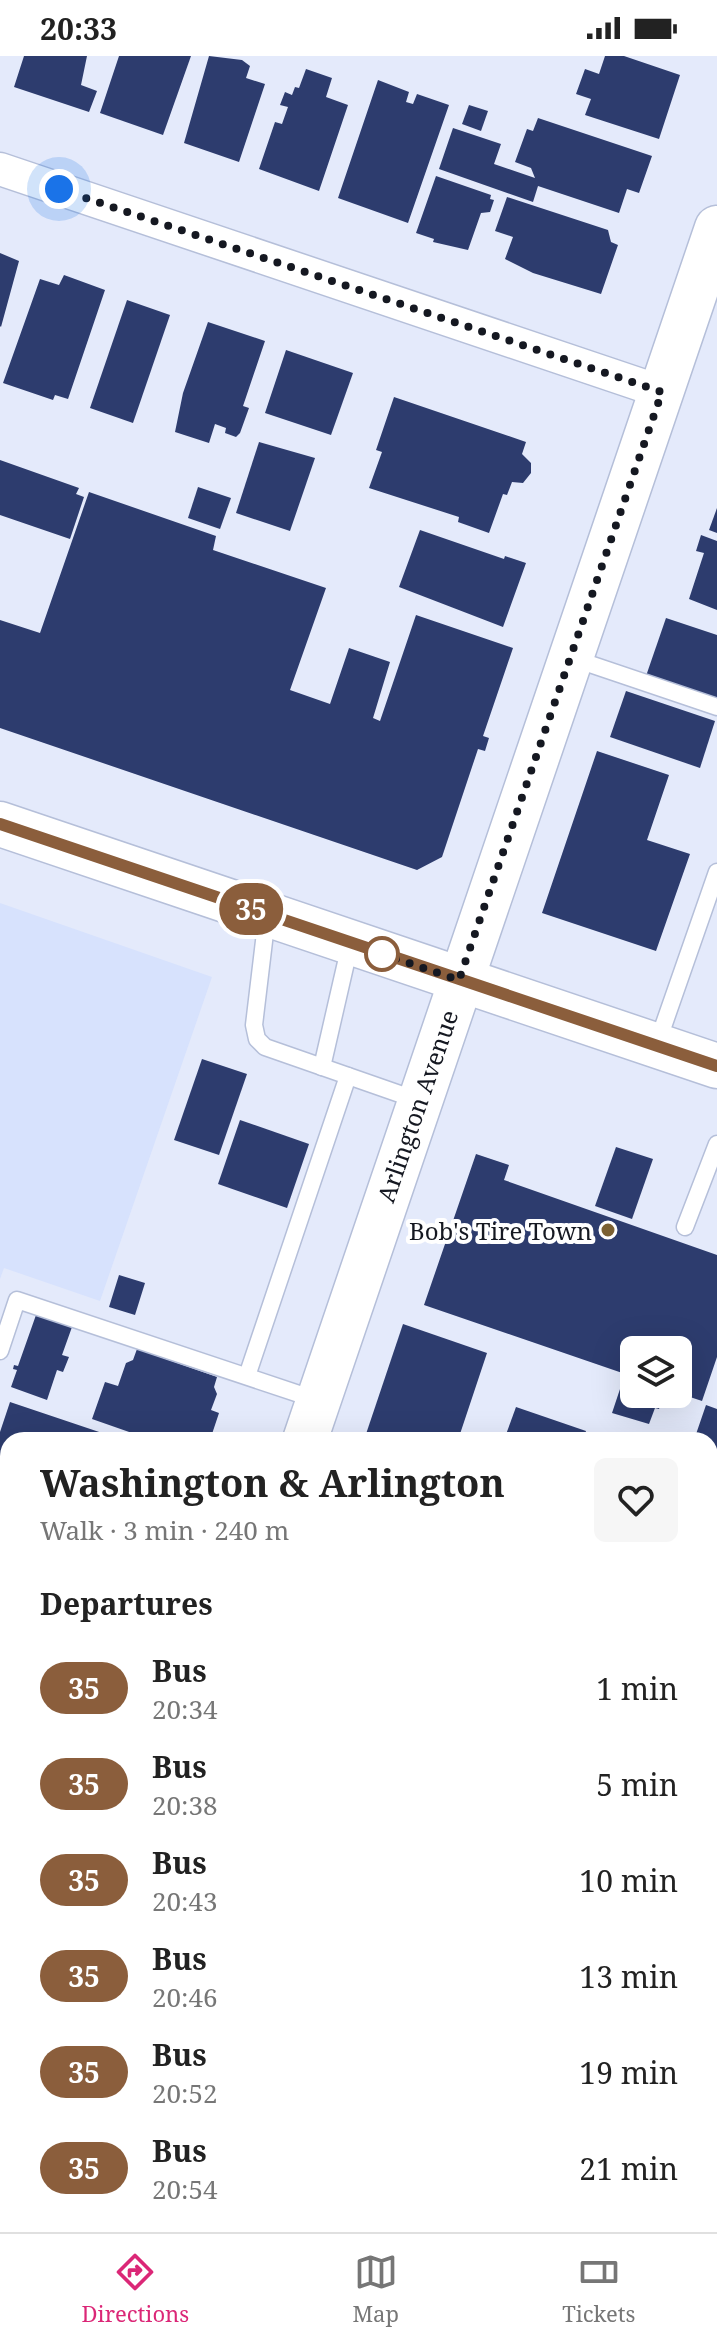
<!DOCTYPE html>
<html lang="en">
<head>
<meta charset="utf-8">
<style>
	body { margin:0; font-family:"Noto Serif",serif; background:#f6f6f6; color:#222; height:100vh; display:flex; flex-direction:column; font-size:30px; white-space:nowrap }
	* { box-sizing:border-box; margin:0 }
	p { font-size:26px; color:#767676 }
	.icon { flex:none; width:44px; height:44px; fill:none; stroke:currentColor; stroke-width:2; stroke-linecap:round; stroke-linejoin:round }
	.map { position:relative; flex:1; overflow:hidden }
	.side { position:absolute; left:0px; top:1376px; width:718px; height:800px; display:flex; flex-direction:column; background:#fff; border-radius:24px 24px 0 0; box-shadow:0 8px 32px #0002 }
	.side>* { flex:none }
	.badge { padding:0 16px; border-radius:26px; font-size:28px; line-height:52px }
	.controls { position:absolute; left:620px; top:1280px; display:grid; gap:16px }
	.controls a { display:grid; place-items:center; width:72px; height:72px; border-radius:12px; background:#fff; box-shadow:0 8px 32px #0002; font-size:40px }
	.you { position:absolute; width:40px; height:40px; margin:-20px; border:6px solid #fff; border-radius:50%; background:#1a73e8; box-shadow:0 0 0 12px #1a73e833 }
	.map>.badge { position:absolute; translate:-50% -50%; box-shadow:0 0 0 4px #fff }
	h2 { padding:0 40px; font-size:30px; line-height:72px }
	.round { display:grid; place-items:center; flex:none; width:84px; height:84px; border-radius:12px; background:#f6f6f6 }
	.headline { display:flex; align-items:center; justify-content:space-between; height:136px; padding:0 40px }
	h1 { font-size:38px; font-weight:700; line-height:60px }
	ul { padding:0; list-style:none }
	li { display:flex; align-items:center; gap:24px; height:96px; padding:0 40px }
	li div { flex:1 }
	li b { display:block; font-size:30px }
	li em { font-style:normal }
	li .badge { min-width:88px; font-weight:700; text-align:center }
	.status { display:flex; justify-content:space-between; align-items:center; height:56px; padding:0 40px; background:#fff; direction:ltr }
	.status svg { height:22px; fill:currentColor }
	.tab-bar { display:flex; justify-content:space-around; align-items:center; height:112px; border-top:2px solid #e0e0e0; background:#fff; font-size:22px; color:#767676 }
	.tab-bar a { display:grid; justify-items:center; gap:4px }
	.tab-bar .current { color:#db2777 }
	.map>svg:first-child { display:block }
	.built { fill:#d7e2fd }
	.building { fill:#2d3c6e }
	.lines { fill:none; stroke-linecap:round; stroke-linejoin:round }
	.service-casing { stroke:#b5bfd9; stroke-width:19 }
	.minor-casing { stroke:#b5bfd9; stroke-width:35 }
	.secondary-casing { stroke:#b5bfd9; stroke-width:47 }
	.service { stroke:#fff; stroke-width:16 }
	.minor { stroke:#fff; stroke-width:32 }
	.secondary { stroke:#fff; stroke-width:44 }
	.line-casing { stroke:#fff; stroke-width:18 }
	.line { stroke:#8b5e3c; stroke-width:12 }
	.walk { stroke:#151821; stroke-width:8; stroke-dasharray:0 14.4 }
	.stop-dot { fill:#fff; stroke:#8b5e3c; stroke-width:4 }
	.poi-dot { fill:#7b6032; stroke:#fff; stroke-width:3 }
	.labels { text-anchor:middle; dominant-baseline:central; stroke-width:8; stroke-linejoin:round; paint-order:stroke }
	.street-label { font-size:24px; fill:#151821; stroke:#fff }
	.poi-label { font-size:24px; fill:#151821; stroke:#fff; text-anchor:end }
</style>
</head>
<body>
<div class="status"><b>20:33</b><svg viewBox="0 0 49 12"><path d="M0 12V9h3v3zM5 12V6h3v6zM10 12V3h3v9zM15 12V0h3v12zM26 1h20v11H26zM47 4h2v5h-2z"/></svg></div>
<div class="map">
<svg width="717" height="2176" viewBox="0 0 717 2176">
	<rect width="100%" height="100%" fill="#e4eafb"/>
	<polygon class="built" points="0,847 212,921 100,1245 4,1212 0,1223"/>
	<g class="building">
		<polygon points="24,0 87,0 81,29 97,35 89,56 14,31"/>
		<polygon points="119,0 191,0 163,79 100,57"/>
		<polygon points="209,0 242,4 250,10 246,22 265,28 239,106 184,87"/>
		<polygon points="605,0 624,0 680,19 659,83 585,59 591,43 576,38 585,13 599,18"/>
		<polygon points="306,13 332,22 326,41 348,49 319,135 259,113 275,66 282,68 288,51 280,49 285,36 292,39 295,31 299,32"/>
		<polygon points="378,24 409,36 406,46 413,48 417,38 449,49 408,167 338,142"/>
		<polygon points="469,49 488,55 481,75 462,68"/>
		<polygon points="538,62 652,100 639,137 627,133 619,157 538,130 533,146 439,113 453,72 501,88 494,108 535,122 531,112 515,106 527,73 533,75"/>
		<polygon points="436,120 491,139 490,143 494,144 490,156 481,157 468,194 433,186 434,183 416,177"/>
		<polygon points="507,141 608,174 611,186 618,189 601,238 533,217 505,203 513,181 495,175"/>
		<polygon points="0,197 19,205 1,271 0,270"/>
		<polygon points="64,219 105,234 68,343 55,339 53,344 3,327 40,223 59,229"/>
		<polygon points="127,244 170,259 133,367 90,352"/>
		<polygon points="208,266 265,285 243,350 249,352 240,377 236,381 225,377 226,372 215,368 209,387 175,376 183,337"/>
		<polygon points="286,294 353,317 331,379 265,357"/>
		<polygon points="394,341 526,386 522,398 531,407 531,417 523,427 512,426 507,439 503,438 489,477 458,466 459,461 369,432 382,396 376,394"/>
		<polygon points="259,386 315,402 290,475 236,457"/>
		<polygon points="0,404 79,432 76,438 84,441 70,483 0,459"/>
		<polygon points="198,431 231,442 220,473 188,462"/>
		<polygon points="89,436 216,480 213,494 326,532 290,634 330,648 349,592 390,606 373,662 380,665 416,559 513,592 483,680 489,682 485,695 478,693 442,801 417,814 0,672 0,564 40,577"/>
		<polygon points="717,452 717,477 709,474"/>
		<polygon points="420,474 504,503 505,500 526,507 503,571 399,531"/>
		<polygon points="701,479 717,485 717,554 689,543 704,497 696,495"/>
		<polygon points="666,562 717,579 717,644 646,620"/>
		<polygon points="626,635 715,665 700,712 610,681"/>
		<polygon points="597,695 669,719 647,784 690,798 656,895 542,857"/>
		<polygon points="202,1003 247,1018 219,1099 174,1084"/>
		<polygon points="240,1064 309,1088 287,1152 218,1128"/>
		<polygon points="616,1091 653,1103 632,1163 595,1150"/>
		<polygon points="476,1098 509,1109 504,1124 717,1199 717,1301 702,1345 678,1337 678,1294 634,1294 634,1321 424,1249"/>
		<polygon points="119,1219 145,1227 135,1259 109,1251"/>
		<polygon points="36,1259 72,1271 62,1299 69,1301 63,1316 57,1314 47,1344 11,1331 17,1314 13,1313 14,1309 18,1310"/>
		<polygon points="403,1268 487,1297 458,1384 364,1384"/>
		<polygon points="137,1293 217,1321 214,1331 217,1338 211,1354 219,1357 210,1384 152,1384 92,1363 105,1326 118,1330 126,1307 133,1304"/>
		<polygon points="624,1321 634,1325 634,1338 671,1338 667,1349 661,1347 659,1353 655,1352 649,1368 612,1357"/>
		<polygon points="10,1346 120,1383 8,1384 8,1509 0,1507 0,1376"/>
		<polygon points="706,1349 717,1353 717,1395 710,1393 710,1384 694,1384"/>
		<polygon points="516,1351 586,1375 583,1384 504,1384"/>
		<polygon points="710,1473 716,1475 717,1482 717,1518 711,1537"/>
		<polygon points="0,1524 8,1527 8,1605 0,1602"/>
		<polygon points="0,1705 8,1708 8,1774 0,1771"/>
		<polygon points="710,1722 717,1725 717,1764 711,1784"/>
		<polygon points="0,1792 8,1795 8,1868 0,1865"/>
		<polygon points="0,1882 7,1884 8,1891 8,1953 0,1951"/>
		<polygon points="710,2021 717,2023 717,2066 712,2079 717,2081 717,2101 714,2111 710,2109"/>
		<polygon points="102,2168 160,2168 157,2176 99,2176"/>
		<polygon points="172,2168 251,2168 249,2176 169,2176"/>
		<polygon points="267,2168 306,2168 328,2176 264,2176"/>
	</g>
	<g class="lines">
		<g class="service-casing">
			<g id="service">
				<polyline points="572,602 717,651"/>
				<polyline points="267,860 254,969 257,983 265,991 417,1044"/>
				<polyline points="657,988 717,816"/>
				<polyline points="322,1011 350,889"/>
				<polyline points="685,1171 717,1088"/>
				<polyline points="0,1295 17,1244 317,1344"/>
				<polyline points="247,1320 348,1020"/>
			</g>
		</g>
		<g class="minor-casing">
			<g id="minor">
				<polyline points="0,113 662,336"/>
				<polyline points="710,1636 717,1638"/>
				<polyline points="0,2028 8,2030"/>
				<polyline points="589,2168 612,2176"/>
			</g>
		</g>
		<g class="secondary-casing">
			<g id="secondary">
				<polyline points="0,768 717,1010"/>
				<polyline points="305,1384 717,172"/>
				<polyline points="35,2176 37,2168"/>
			</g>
		</g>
		<use href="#service" class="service"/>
		<use href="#minor" class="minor"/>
		<use href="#secondary" class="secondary"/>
	</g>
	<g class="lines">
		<g class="line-casing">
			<polyline id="line" points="0,768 717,1010"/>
		</g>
		<use href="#line" class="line"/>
		<polyline class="walk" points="59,133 662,336 459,924 382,898"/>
	</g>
	<circle class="stop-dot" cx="382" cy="898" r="16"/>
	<circle class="poi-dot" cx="608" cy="1174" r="8"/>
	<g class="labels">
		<g class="street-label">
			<text transform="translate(417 1050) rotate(-71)">Arlington Avenue</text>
		</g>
		<g class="poi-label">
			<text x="592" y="1174">Bob's Tire Town</text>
		</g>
	</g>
</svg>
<div class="controls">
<a><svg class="icon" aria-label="layers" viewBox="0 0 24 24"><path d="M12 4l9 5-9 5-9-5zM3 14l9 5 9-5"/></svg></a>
</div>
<div class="you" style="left:59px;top:133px"></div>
<b class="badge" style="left:251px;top:853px;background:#8b5e3c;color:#fff">35</b>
<section class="side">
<div class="headline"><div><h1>Washington &amp; Arlington</h1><p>Walk · 3 min · 240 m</p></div><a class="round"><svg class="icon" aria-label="heart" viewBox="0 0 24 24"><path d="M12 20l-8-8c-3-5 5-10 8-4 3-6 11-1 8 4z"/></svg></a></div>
<h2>Departures</h2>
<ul>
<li><span class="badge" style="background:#8b5e3c;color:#fff">35</span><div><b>Bus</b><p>20:34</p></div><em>1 min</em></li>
<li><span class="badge" style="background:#8b5e3c;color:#fff">35</span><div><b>Bus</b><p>20:38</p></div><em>5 min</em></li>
<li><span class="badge" style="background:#8b5e3c;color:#fff">35</span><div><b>Bus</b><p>20:43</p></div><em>10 min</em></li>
<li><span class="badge" style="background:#8b5e3c;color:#fff">35</span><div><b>Bus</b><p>20:46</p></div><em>13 min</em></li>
<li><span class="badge" style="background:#8b5e3c;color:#fff">35</span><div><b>Bus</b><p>20:52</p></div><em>19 min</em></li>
<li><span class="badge" style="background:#8b5e3c;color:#fff">35</span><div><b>Bus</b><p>20:54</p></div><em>21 min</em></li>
</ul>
</section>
</div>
<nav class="tab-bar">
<a class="current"><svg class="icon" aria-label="directions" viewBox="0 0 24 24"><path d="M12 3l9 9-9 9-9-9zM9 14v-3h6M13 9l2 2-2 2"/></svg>Directions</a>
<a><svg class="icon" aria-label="map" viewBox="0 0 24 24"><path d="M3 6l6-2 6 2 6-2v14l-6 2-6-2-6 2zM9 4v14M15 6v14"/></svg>Map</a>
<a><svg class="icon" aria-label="tickets" viewBox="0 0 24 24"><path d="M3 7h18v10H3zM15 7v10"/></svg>Tickets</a>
</nav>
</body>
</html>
